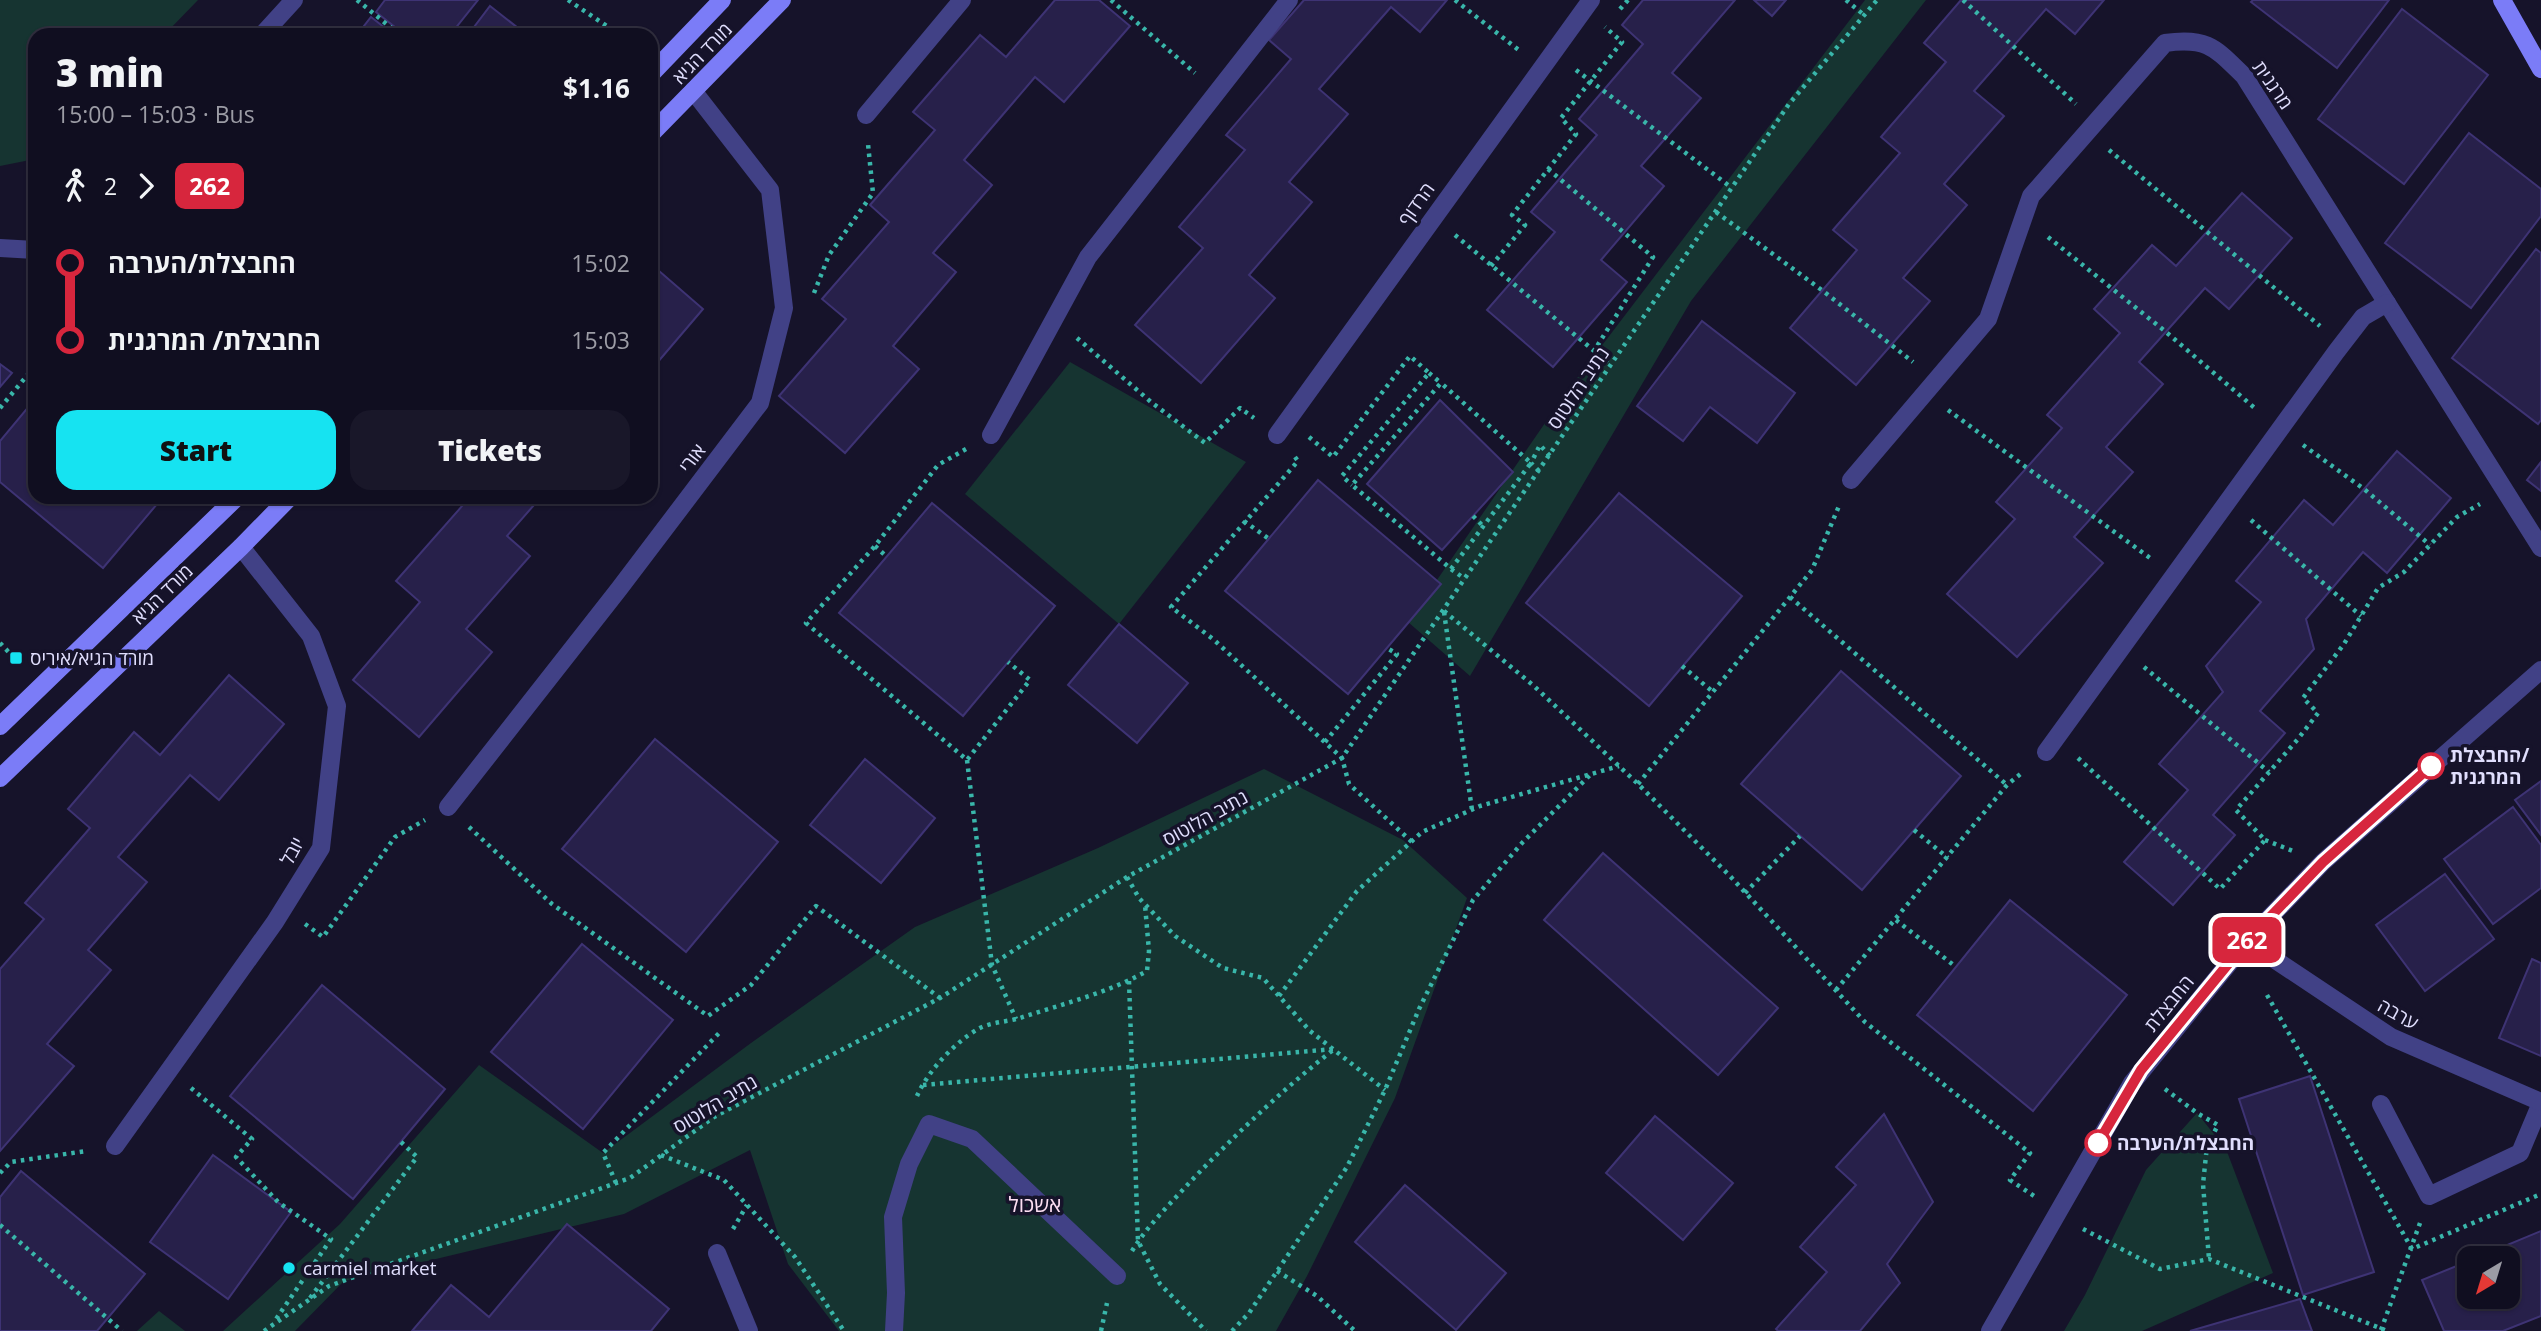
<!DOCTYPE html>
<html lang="en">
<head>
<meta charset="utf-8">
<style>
	body { margin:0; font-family:"Open Sans",Heebo,sans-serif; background:#191729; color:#f1f3f6; height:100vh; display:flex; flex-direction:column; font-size:26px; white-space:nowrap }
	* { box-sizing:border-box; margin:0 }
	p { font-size:23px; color:#9c9ca5 }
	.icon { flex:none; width:38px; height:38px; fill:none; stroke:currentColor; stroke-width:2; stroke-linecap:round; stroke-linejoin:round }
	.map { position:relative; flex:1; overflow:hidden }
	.panel { position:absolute; left:28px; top:28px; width:630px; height:476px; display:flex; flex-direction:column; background:#100e20; border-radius:21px; box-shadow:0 2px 5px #0004,0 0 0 2px #302e3e }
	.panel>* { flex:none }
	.badge { padding:0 14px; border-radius:10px; font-size:24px; line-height:46px }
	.needle { width:46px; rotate:218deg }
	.controls { position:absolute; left:2457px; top:1246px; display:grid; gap:14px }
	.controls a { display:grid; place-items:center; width:63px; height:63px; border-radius:14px; background:#100e20; box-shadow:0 2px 5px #0004,0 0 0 2px #302e3e; font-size:35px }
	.map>.badge { position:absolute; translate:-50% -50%; box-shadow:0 0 0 4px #fff }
	.legs { display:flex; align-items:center; gap:10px; height:77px; padding:0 28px; font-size:23px }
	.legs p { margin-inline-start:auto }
	.head { display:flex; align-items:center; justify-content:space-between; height:119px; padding:0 28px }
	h1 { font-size:38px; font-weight:800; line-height:52px }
	.action { display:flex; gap:14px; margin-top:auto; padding:14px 28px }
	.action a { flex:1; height:80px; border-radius:21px; background:#16e3f1; color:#111; font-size:28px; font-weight:800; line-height:80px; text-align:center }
	.action a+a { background:#191729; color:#f1f3f6 }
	ul { padding:0 28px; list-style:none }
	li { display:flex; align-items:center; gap:24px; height:77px; font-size:26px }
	li i { display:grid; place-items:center; width:10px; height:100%; margin:0 9px; background:currentColor }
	li i::after { content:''; width:18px; height:18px; margin:-9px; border:5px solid; border-radius:50%; background:#100e20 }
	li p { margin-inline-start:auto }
	li:first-child i { background:linear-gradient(#0000 50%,currentColor 0) }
	li:last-child i { background:linear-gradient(currentColor 50%,#0000 0) }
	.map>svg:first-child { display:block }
	.green { fill:#163431 }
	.building { fill:#27204a; stroke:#3e3374; stroke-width:2 }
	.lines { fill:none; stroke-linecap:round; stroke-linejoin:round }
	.path { stroke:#39b6aa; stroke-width:4.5; stroke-dasharray:3.5 5; stroke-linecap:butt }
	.lane { stroke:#414186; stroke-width:18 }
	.street { stroke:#414186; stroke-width:18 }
	.secondary { stroke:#7b7cf7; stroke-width:18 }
	.line-1-casing { stroke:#fff; stroke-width:16 }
	.line-1 { stroke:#d7263d; stroke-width:10 }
	.poi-dot { fill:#16e3f1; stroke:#16132a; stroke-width:2.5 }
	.stop-1-dot { fill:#fff; stroke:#d7263d; stroke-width:3.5 }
	.labels { text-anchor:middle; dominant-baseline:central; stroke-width:7; stroke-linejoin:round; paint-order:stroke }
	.street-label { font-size:19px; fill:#e0defd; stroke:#16132a }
	.poi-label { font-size:19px; fill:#e0defd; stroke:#16132a; text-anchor:start }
	.stop-label { font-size:19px; font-weight:bold; fill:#e0defd; stroke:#16132a; text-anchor:start }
	.neighbourhood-label { font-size:21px; fill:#fddff3; stroke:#16132a }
</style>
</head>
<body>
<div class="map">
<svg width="2541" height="1331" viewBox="0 0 2541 1331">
	<rect width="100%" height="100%" fill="#16132a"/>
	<g class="green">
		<polygon points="0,0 198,0 164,35 35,35 35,159 0,166"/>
		<polygon points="1865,0 1926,0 1691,301 1470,676 1408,622 1565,394"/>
		<polygon points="1070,362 1246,462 1119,624 965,494"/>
		<polygon points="1264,769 1403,840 1467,898 1395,1098 1307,1276 1276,1331 839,1331 788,1264 750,1150 624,1214 344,1281 295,1331 223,1331 340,1224 479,1065 603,1153 751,1043 915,927 1098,848"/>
		<polygon points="2197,1113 2226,1149 2273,1273 2142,1331 2064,1331 2085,1295 2146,1170"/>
		<polygon points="159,1311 185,1331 137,1331"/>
	</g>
	<g class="building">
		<polygon points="385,0 478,0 450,35 405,35 376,12"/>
		<polygon points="1055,0 1099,0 1130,26 1064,102 1035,77 964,160 992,185 933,253 956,272 893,346 919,369 845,453 779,396 846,319 822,299 889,222 870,205 935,130 913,112 980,35 1006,57"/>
		<polygon points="1304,0 1447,0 1420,32 1391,7 1319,89 1348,114 1289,182 1312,202 1249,275 1275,298 1201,383 1135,325 1203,248 1179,227 1245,150 1226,135 1291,59 1269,40"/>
		<polygon points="1643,0 1735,0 1672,73 1701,98 1641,166 1664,186 1601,260 1627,282 1553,367 1487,310 1555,232 1531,212 1597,135 1579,119 1643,44 1622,25"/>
		<polygon points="1754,0 1786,0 1772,16"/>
		<polygon points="1961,0 2104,0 2075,34 2046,9 1974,91 2004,116 1944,184 1967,205 1903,278 1930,301 1856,385 1790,328 1857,250 1833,230 1900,153 1881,137 1946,62 1924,43"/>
		<polygon points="2253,0 2389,0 2337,68 2251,2"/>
		<polygon points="490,6 527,35 468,35"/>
		<polygon points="2402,9 2488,75 2404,184 2318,119"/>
		<polygon points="371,17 394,35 357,35"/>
		<polygon points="2469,133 2541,189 2541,216 2471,308 2385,243"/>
		<polygon points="2242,193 2292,238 2229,309 2205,288 2139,362 2163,384 2106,447 2133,472 2074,537 2103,563 2017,657 1947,594 2015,519 1996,502 2062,428 2047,415 2120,333 2094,309 2152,245 2176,266"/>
		<polygon points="2536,249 2541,253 2541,420 2538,424 2452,358"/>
		<polygon points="651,264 703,309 651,370"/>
		<polygon points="1702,321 1795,393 1757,443 1710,407 1683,441 1637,406"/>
		<polygon points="0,364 12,373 0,387"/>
		<polygon points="35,399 35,497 163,497 103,568 0,482 0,441"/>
		<polygon points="1440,400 1513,472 1442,550 1367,484"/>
		<polygon points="2397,451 2451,498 2387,573 2363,552 2306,619 2314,649 2260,711 2285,733 2213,815 2235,835 2173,905 2124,862 2188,790 2159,764 2223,692 2206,666 2261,602 2236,581 2304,500 2333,525"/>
		<polygon points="2541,462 2541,491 2527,480"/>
		<polygon points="1318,480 1441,584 1348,694 1225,591"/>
		<polygon points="1619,493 1742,596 1649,706 1526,603"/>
		<polygon points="453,497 541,497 507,536 530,556 466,629 492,652 419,737 353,680 420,602 396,581 463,505"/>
		<polygon points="932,503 1055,606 963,716 839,613"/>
		<polygon points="1119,624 1188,683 1137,743 1068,685"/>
		<polygon points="1841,671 1961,776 1862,890 1741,784"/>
		<polygon points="229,675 284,724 219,800 190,775 118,857 147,882 88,950 111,970 47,1044 74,1066 0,1151 0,969 44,919 25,903 90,828 68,809 134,732 160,755"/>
		<polygon points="655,739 778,842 686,952 562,849"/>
		<polygon points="865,759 935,818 881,883 810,825"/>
		<polygon points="2541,781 2541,835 2515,800"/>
		<polygon points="2513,807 2541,845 2541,888 2493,924 2444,859"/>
		<polygon points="1603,853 1778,1008 1718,1075 1544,920"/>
		<polygon points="2445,874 2494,939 2425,991 2376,925"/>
		<polygon points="2010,900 2127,995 2033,1111 1917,1015"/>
		<polygon points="582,944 673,1020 583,1129 491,1052"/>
		<polygon points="2532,959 2541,963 2541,1056 2499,1038"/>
		<polygon points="322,985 445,1089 353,1199 230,1096"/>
		<polygon points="2310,1076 2374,1272 2303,1295 2239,1099"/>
		<polygon points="1884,1114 1933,1202 1887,1264 1900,1283 1860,1331 1778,1331 1776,1329 1827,1272 1800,1247 1856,1185 1836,1167"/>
		<polygon points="1655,1116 1733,1183 1683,1240 1606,1173"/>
		<polygon points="213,1155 291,1212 228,1299 150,1242"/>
		<polygon points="21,1171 145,1274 97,1331 0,1331 0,1197"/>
		<polygon points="1405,1185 1506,1273 1456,1330 1355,1242"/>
		<polygon points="567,1224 669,1309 651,1331 412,1331 451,1285 489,1317"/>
		<polygon points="2541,1231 2541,1316 2503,1331 2444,1331 2422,1280 2469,1261 2469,1297 2508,1297 2508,1258 2476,1258"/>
		<polygon points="2300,1299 2312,1331 2190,1331"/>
	</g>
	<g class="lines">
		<g class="path">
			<polyline points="357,0 400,35"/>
			<polyline points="568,0 620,35"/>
			<polyline points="1111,0 1195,73"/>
			<polyline points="1455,0 1520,51"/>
			<polyline points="1846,0 1864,15"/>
			<polyline points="1963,0 2076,104"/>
			<polyline points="1620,9 1628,0"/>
			<polyline points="1576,70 1732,188"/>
			<polyline points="2109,150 2320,326"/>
			<polyline points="1548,169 1653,257 1594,351"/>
			<polyline points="1716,212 1823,291 1913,362"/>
			<polyline points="1455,235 1611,365"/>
			<polyline points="2048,237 2166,332 2257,410"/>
			<polyline points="1491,266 1525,225 1512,215 1576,134 1561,118 1622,42 1605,27"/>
			<polyline points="814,293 829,255 873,193 868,144"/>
			<polyline points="1077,338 1151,402 1205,443 1240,408 1254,418"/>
			<polyline points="1429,373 1441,383"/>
			<polyline points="0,408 35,366"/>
			<polyline points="1948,410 2150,558"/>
			<polyline points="1309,437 1333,457 1410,356 1429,373 1342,476 1352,485"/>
			<polyline points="2303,445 2364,489 2430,545"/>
			<polyline points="966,449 938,465 875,546 806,623 967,760 1030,680 1008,662"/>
			<polyline points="1295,457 1298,461 1171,607 1213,639 1342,758 1349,784 1412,842"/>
			<polyline points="1539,471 1531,463 1540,445 1550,456"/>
			<polyline points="1473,516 1483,526"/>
			<polyline points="2251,520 2361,616"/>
			<polyline points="1244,521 1269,539"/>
			<polyline points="875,546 887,557"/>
			<polyline points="1451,569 1531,463 1441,383 1352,485 1451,569 1465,579"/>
			<polyline points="1790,597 2007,785"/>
			<polyline points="1444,611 1534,686 1638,784 1730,876 1865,1022 2030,1153 2010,1180 2034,1196"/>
			<polyline points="1444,612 1472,810"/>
			<polyline points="0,643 21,665"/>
			<polyline points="1682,666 1713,692"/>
			<polyline points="2144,667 2269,772"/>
			<polyline points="1325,742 1397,654 1387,648"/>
			<polyline points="2078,758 2220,889 2265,840 2236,810 2298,739 2318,713 2303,698 2344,644 2378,588 2404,572 2457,517 2480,504"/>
			<polyline points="967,760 992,965 1016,1019"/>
			<polyline points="1638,784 1812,570 1839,506"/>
			<polyline points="469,827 552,904 708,1016 751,985 816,906 940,998"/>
			<polyline points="1914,830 1948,858"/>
			<polyline points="2265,840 2293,851"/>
			<polyline points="1127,877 1139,898 1175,936 1223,968 1263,978 1310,1031 1385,1090"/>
			<polyline points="1745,893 1800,836"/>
			<polyline points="1896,920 1956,967"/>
			<polyline points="305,924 323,937 395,837 425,820"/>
			<polyline points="1129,981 1138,1241 1160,1284 1206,1331"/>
			<polyline points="1836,990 2007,785 2024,771"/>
			<polyline points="2267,995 2412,1249 2541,1194"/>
			<polyline points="1279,996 1357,891 1422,832 1480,806 1619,766"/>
			<polyline points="923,1085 1334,1049"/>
			<polyline points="191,1088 252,1139 236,1157 278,1202 331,1239 274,1322"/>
			<polyline points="2165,1089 2197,1113 2218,1125 2207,1146 2203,1184 2209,1259"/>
			<path d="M 917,1096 C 928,1071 954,1043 978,1029 C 990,1022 1007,1022 1020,1018 C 1062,1004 1108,993 1147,971 L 1149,951 L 1145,905"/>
			<polyline points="661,1155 724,1180 795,1257 844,1331"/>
			<polyline points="0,1173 11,1162 86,1151"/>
			<polyline points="616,1183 603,1153 722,1030"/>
			<polyline points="0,1225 122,1331"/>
			<polyline points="733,1229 747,1205"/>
			<polyline points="2083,1229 2160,1269 2209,1259 2387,1331"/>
			<path d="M 1132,1251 C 1148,1225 1171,1203 1191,1181 C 1236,1134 1282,1090 1333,1050"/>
			<polyline points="1277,1271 1317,1296 1355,1331"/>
			<polyline points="310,1298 417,1157 401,1142"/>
			<polyline points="2381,1330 2420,1223"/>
			<polyline points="264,1331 329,1286 630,1178 714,1117 940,998 1127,877 1342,758 1789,104 1877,0"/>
			<polyline points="1101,1331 1107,1303"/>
			<polyline points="1232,1331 1249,1313 1347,1167 1385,1090 1419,1009 1473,900 1522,843 1591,774"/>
		</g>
		<g class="lane">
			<polyline points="866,115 962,0"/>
			<polyline points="2381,1104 2429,1196 2520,1153 2541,1103"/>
			<polyline points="717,1253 749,1331"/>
			<polyline points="894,1331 896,1293 893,1217 909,1164 929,1124 972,1139 1117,1276"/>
		</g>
		<g class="street">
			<polyline points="262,35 294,0"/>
			<polyline points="0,248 35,250"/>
			<polyline points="991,435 1088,257 1289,0"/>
			<polyline points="1277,435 1591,0"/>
			<path d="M 1851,480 L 1988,319 L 2031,196 L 2165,43 C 2208,37 2215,48 2244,76 L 2541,548"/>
			<polyline points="2046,752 2336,352 2363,317 2387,303"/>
			<polyline points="448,807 619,589 760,403 784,308 770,190 694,92"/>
			<polyline points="2247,941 2391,1037 2541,1102"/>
			<polyline points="115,1146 275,922 321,848 337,706 311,636 241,547"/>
			<polyline points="1990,1331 2132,1083 2247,941 2323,862 2541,670"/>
		</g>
		<g class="secondary">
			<polyline points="2502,0 2541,69"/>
			<polyline points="651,74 722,0"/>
			<polyline points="651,134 782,0"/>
			<polyline points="0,726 237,497"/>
			<polyline points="0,778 241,547 290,497"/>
		</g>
	</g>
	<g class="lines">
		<g class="line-1-casing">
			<polyline id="line-1" points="2098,1143 2141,1070 2247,941 2323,862 2431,766"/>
		</g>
		<use href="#line-1" class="line-1"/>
	</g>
	<g class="poi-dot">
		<rect x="9" y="651" width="14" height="14" rx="3.5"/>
		<circle cx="289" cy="1268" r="7"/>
	</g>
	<g class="stop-1-dot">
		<circle cx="2431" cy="766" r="12"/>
		<circle cx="2098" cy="1143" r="12"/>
	</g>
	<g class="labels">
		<g class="street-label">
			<text transform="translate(702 53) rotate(-46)">מורד הגיא</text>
			<text transform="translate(2273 85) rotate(55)">מרגנית</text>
			<text transform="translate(1416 204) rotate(-54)">הרדוף</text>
			<text transform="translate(1578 388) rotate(-56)">נתיב הלוטוס</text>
			<text transform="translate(692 458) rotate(-53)">אורי</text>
			<text transform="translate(162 594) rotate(-44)">מורד הגיא</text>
			<text transform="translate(1205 818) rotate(-29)">נתיב הלוטוס</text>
			<text transform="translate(292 851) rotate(-62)">יובל</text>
			<text transform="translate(2169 1003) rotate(-51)">החבצלת</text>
			<text transform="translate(2398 1014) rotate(29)">ערבה</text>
			<text transform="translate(715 1104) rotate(-31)">נתיב הלוטוס</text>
		</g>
		<g class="poi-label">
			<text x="30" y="658">מורד הגיא/איריס</text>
			<text x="303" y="1268">carmiel market</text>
		</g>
		<g class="stop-label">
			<text x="2450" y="755">החבצלת/<tspan x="2450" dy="22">המרגנית</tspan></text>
			<text x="2117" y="1143">החבצלת/הערבה</text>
		</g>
		<g class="neighbourhood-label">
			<text x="1035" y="1204">אשכול</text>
		</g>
	</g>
</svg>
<div class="controls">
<a><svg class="needle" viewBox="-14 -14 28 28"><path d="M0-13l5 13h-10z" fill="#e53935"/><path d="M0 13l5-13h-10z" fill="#9c9ca5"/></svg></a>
</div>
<b class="badge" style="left:2247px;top:940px;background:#d7263d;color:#fff">262</b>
<section class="panel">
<div class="head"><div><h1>3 min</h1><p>15:00 – 15:03 · Bus</p></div><b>$1.16</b></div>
<div class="legs"><svg class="icon" aria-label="walk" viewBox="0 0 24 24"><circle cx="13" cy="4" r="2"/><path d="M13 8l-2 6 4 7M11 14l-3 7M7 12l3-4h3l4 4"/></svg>2<svg class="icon" aria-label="forward" viewBox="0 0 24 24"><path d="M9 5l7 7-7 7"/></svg><b class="badge" style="background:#d7263d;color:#fff">262</b></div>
<ul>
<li><i style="color:#d7263d"></i><b>החבצלת/הערבה</b><p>15:02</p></li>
<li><i style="color:#d7263d"></i><b>החבצלת/ המרגנית</b><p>15:03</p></li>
</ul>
<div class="action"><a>Start</a><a>Tickets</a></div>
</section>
</div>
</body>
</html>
